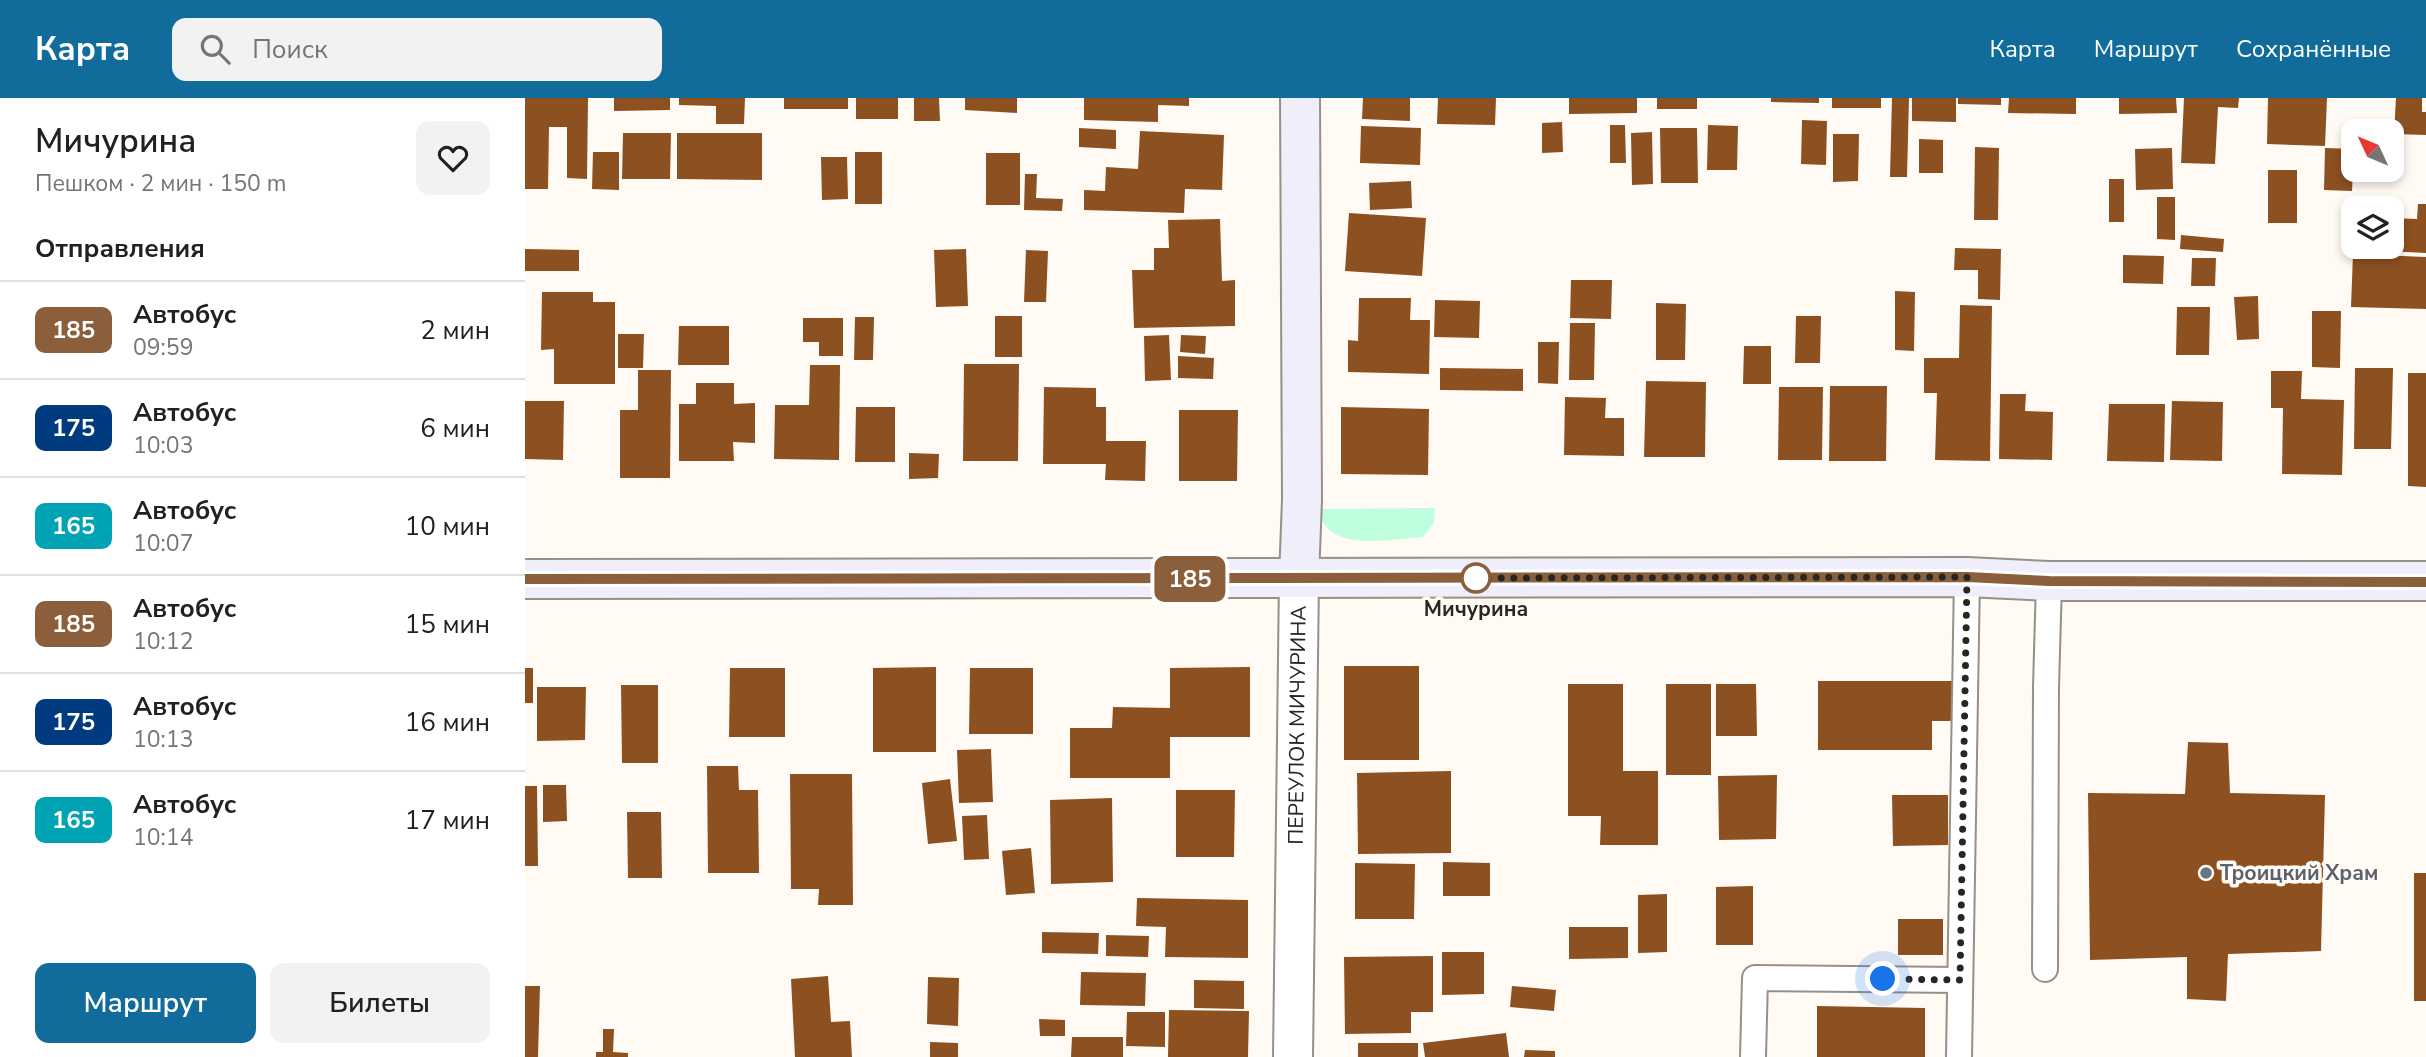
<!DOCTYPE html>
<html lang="ru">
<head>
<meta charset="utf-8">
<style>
	body { margin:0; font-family:"Nunito Sans",sans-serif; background:#f2f2f2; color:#202124; height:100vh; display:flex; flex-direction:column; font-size:26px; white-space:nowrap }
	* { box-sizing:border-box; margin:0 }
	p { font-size:23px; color:#757577 }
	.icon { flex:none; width:38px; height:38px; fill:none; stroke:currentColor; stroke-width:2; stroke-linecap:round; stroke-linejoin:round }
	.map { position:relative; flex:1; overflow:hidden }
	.panel { display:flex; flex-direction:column; background:#fff; width:525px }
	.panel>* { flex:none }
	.badge { padding:0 14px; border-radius:10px; font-size:24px; line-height:46px }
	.needle { width:46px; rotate:314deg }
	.controls { position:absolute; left:1816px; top:21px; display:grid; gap:14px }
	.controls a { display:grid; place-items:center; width:63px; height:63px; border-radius:14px; background:#fff; box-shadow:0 4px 10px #0003; font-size:35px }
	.you { position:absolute; width:35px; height:35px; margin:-18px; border:5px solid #fff; border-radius:50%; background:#1a73e8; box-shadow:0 0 0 10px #1a73e833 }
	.map>.badge { position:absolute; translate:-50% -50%; box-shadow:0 0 0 4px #fff }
	h2 { padding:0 35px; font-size:26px; line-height:63px }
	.round { display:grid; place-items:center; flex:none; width:74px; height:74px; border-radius:14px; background:#f2f2f2 }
	.head { display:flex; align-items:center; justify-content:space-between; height:119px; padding:0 35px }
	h1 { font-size:33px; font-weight:600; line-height:52px }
	.action { display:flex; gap:14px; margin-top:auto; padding:14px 35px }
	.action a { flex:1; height:80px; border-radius:14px; background:#116c9b; color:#fff; font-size:28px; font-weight:600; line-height:80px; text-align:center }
	.action a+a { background:#f2f2f2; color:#202124 }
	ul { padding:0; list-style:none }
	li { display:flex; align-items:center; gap:21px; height:98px; padding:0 35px; border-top:2px solid #e0e0e0 }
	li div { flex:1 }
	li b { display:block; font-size:26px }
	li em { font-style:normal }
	li .badge { min-width:77px; font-weight:700; text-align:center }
	header { display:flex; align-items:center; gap:42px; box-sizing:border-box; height:98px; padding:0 35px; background:#116c9b; color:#fff }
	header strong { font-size:33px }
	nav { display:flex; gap:38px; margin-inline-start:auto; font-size:24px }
	.search { width:490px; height:63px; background:#f2f2f2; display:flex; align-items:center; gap:18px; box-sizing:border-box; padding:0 24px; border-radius:14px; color:#757577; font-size:26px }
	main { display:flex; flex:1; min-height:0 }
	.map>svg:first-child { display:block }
	.green { fill:#bfffdd }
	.building { fill:#8d5021 }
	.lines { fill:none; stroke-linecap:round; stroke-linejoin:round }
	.lane-casing { stroke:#969085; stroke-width:28 }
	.street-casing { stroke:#969085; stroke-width:42 }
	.secondary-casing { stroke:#969085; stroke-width:42 }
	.lane { stroke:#fff; stroke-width:24 }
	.street { stroke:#fff; stroke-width:38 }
	.secondary { stroke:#f0eefa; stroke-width:38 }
	.line-casing { stroke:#fff; stroke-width:16 }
	.line { stroke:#8b5e3c; stroke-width:10 }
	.walk { stroke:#292622; stroke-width:7; stroke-dasharray:0 12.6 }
	.stop-dot { fill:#fff; stroke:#8b5e3c; stroke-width:3.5 }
	.worship-dot { fill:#6b7280; stroke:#fffaf3; stroke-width:2.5 }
	.labels { text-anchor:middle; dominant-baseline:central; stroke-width:7; stroke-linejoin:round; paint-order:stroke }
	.stop-label { font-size:21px; font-weight:bold; fill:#292622; stroke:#fffaf3 }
	.street-label { font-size:21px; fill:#292622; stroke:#fffaf3 }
	.worship-label { font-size:21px; font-weight:bold; fill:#5b616d; stroke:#fffaf3; text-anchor:start }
</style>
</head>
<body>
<header>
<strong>Карта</strong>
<div class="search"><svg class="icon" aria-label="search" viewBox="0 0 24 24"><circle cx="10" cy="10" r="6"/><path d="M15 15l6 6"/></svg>Поиск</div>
<nav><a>Карта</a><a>Маршрут</a><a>Сохранённые</a></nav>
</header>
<main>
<section class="panel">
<div class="head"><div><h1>Мичурина</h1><p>Пешком · 2 мин · 150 m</p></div><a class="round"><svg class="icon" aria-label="heart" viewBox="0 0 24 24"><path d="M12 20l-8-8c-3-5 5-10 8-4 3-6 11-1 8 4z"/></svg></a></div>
<h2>Отправления</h2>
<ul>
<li><span class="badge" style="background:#8b5e3c;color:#fff">185</span><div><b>Автобус</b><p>09:59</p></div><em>2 мин</em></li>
<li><span class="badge" style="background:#003b80;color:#fff">175</span><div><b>Автобус</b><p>10:03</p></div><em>6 мин</em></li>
<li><span class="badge" style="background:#00a3b4;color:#fff">165</span><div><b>Автобус</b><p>10:07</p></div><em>10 мин</em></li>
<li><span class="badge" style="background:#8b5e3c;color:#fff">185</span><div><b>Автобус</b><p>10:12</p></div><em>15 мин</em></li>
<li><span class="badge" style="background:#003b80;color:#fff">175</span><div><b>Автобус</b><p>10:13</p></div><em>16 мин</em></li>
<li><span class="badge" style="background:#00a3b4;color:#fff">165</span><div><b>Автобус</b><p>10:14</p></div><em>17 мин</em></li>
</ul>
<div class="action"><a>Маршрут</a><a>Билеты</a></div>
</section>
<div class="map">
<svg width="1901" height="959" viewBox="0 0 1901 959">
	<rect width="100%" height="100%" fill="#fffaf3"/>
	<path class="green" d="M 910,410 L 909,425 L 898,439 C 864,441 801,456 793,411 Z"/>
	<g class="building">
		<polygon points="0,0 63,0 62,81 42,80 42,29 24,29 23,91 0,91"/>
		<polygon points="89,0 145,0 145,12 89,13"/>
		<polygon points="154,0 220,0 219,26 191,26 191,8 154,7"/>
		<rect x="259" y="0" width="64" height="11"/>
		<rect x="331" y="0" width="42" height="21"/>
		<polygon points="389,0 414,0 415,23 389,23"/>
		<polygon points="440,0 492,0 492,15 440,12"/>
		<polygon points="559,0 664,0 664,8 633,7 633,24 559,22"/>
		<polygon points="838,0 885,0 885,23 837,21"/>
		<polygon points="913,0 971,0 970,27 912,26"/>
		<polygon points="1044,0 1112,0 1112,15 1044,16"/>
		<rect x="1132" y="0" width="40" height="11"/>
		<polygon points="1246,0 1294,0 1294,5 1246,4"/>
		<rect x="1307" y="0" width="49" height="10"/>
		<polygon points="1367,0 1384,0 1382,79 1365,79"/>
		<polygon points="1387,0 1431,0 1431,24 1387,23"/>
		<polygon points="1433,0 1476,0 1476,7 1433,6"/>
		<polygon points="1484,0 1551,0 1551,16 1483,15"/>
		<polygon points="1594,0 1651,0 1652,15 1594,16"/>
		<polygon points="1659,0 1714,0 1713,10 1693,9 1690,66 1656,65"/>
		<polygon points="1743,0 1802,0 1800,48 1742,46"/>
		<polygon points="1871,0 1897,0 1897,14 1901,14 1901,37 1869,36"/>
		<polygon points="1277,22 1302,23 1301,67 1276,66"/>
		<polygon points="1037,24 1038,54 1017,55 1017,25"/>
		<polygon points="1085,27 1100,27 1101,65 1085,65"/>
		<polygon points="1183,27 1213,28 1212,72 1182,72"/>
		<polygon points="836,28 896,30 895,67 835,65"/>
		<polygon points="554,30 591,32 591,51 554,49"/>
		<polygon points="1135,30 1172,30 1173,85 1136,85"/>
		<polygon points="615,33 699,37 697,92 660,91 659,115 559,112 559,92 580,93 581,69 613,71"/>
		<polygon points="1127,34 1128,86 1107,87 1106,35"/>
		<polygon points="98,35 146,35 145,81 97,81"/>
		<polygon points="152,35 237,35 237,82 152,81"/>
		<polygon points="1308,36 1334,36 1333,83 1308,84"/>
		<polygon points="1394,41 1418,42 1418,75 1394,75"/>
		<polygon points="1450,49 1474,50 1473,122 1449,122"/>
		<polygon points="1647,50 1648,91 1611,92 1610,51"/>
		<polygon points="1800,50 1829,51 1827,93 1799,92"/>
		<polygon points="68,54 94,54 94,92 67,91"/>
		<rect x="330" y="54" width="27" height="52"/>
		<rect x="461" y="55" width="34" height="52"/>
		<polygon points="296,59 322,59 323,101 297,102"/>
		<rect x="1743" y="72" width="29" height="53"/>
		<polygon points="500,76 512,76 511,100 538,101 537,113 499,112"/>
		<rect x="1584" y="81" width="15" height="43"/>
		<polygon points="886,83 887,110 845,112 844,85"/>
		<polygon points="1632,99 1650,99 1650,142 1632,141"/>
		<polygon points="1893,106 1901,106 1901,155 1842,152 1843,149 1867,149 1867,120 1892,121"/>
		<polygon points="824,115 901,120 897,178 820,173"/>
		<polygon points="695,121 697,183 710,182 710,228 609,230 607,172 629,172 629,150 644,150 643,122"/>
		<polygon points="1656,137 1699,141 1698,154 1655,151"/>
		<polygon points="1430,150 1476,151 1475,202 1453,201 1453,172 1429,172"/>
		<polygon points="0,151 54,152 54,173 0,173"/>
		<polygon points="441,151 443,208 411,209 409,152"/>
		<polygon points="501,152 523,153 521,204 499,204"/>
		<polygon points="1828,156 1901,159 1901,211 1826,209"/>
		<polygon points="1598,157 1639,158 1638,186 1598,185"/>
		<polygon points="1667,160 1691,160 1690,188 1666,188"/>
		<polygon points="1046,182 1087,182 1086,221 1045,220"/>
		<polygon points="1370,193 1390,194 1389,253 1370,252"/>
		<polygon points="17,194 68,194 68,204 90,204 90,286 29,286 29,251 16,252"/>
		<polygon points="1733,198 1734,241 1712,242 1709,199"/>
		<polygon points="834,200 886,200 885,222 905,222 904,276 823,274 823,242 833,243"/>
		<polygon points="910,202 955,203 954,240 909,239"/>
		<polygon points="1131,205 1161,206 1160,262 1131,262"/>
		<polygon points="1435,207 1467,208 1465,363 1410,362 1412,295 1399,295 1399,260 1434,260"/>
		<polygon points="1652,209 1685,209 1684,257 1651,257"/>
		<polygon points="1787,213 1816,213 1815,270 1787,269"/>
		<rect x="470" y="218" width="27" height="41"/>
		<polygon points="1271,218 1296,218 1295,265 1270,265"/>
		<polygon points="330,219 349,219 348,262 329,262"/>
		<polygon points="278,220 318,220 318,258 294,258 294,244 278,244"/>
		<polygon points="1045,225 1070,225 1069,282 1044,282"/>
		<polygon points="154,228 204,228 204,267 153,267"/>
		<polygon points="93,236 119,236 118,270 93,270"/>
		<polygon points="644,237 646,282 620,283 619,238"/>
		<polygon points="656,237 681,238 680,256 655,254"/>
		<polygon points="1013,244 1034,244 1033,286 1013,285"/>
		<polygon points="1219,248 1246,248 1246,286 1218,286"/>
		<polygon points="653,258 689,260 688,281 653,280"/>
		<polygon points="439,266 494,266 493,363 438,363"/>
		<polygon points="285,267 315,267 314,362 249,361 250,307 284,307"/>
		<polygon points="915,270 998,271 998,293 915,292"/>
		<polygon points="1830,270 1868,270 1866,351 1829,351"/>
		<polygon points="113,272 146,272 145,380 95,380 95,312 113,312"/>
		<polygon points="1746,273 1777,273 1776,301 1819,302 1817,377 1757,376 1758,310 1746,310"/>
		<polygon points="1883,275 1901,275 1901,389 1883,388"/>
		<polygon points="1121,283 1181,284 1180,359 1119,359"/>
		<polygon points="171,285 209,285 209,306 230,305 230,345 208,344 209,363 154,363 154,306 171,306"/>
		<polygon points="1305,288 1362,288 1361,363 1304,363"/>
		<polygon points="519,289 571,290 571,309 581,309 581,343 621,343 620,383 580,382 581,366 518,366"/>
		<polygon points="1254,289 1298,289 1297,362 1253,362"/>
		<polygon points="1475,296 1501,296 1500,313 1528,314 1527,362 1474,361"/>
		<polygon points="1040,299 1081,300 1080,320 1099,320 1099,358 1039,357"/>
		<polygon points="0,303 39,303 38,362 0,361"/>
		<polygon points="1647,303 1698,304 1697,363 1645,362"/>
		<polygon points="1584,306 1640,306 1639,364 1582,363"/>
		<polygon points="331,309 370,309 370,364 330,364"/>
		<polygon points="816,309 904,311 903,377 816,376"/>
		<polygon points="654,312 713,312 712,383 654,383"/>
		<polygon points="384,355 414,356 413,380 384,381"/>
		<rect x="819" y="568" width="75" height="94"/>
		<polygon points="411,569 411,654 348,654 348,570"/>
		<polygon points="725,569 725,639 645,639 645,680 545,680 545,630 587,630 588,609 645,610 645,570"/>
		<rect x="0" y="570" width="8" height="35"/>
		<polygon points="205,570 260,570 260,639 204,639"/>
		<polygon points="445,570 508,570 508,636 444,636"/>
		<polygon points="1293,583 1431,583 1431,623 1407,623 1407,652 1293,652"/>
		<polygon points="1043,586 1098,586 1098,673 1133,673 1133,747 1075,747 1076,718 1043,718"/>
		<rect x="1141" y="586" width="45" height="91"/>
		<polygon points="1191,586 1231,586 1232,638 1191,638"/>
		<polygon points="96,587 133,587 133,665 97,665"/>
		<polygon points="12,589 61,589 60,642 12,643"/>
		<polygon points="1663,644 1703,645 1705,695 1800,697 1796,853 1703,856 1701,903 1662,901 1662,859 1565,862 1563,695 1660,696"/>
		<polygon points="466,651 468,704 434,705 432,652"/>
		<polygon points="182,668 213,668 214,692 233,692 234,775 183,775"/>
		<polygon points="926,673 926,755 833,756 832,675"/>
		<polygon points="265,676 327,676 328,807 293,807 294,791 266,791"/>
		<polygon points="1252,677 1251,741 1194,742 1193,678"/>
		<polygon points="425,681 432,743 403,746 397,685"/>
		<polygon points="18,687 41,687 42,723 18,724"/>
		<polygon points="0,688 12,688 13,768 0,768"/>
		<polygon points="651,692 710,692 709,759 651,759"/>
		<polygon points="1367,697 1423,697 1423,747 1368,748"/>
		<polygon points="587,700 588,784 526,786 525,702"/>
		<polygon points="102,714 136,714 137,780 103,780"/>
		<polygon points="462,717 464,761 439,762 437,718"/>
		<polygon points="506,750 510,795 481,797 477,753"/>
		<polygon points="918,764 965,765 965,798 918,798"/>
		<polygon points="830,765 890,766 889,821 830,821"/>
		<rect x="1889" y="775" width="12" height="128"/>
		<polygon points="1228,788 1228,847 1191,847 1191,789"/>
		<polygon points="1142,796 1142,854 1113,855 1113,797"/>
		<polygon points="612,800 723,802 723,860 640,859 641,829 611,828"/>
		<rect x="1373" y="821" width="45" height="36"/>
		<polygon points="1044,829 1103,829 1103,860 1044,861"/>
		<polygon points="517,834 574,835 573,856 517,855"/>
		<polygon points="581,837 624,838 623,859 581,858"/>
		<polygon points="917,854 959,854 959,896 917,897"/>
		<polygon points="908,858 908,914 886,914 886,935 820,936 819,859"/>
		<polygon points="556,874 621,875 620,908 555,907"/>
		<polygon points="303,878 306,924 325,923 327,959 270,959 266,881"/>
		<polygon points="403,879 434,880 433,928 402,926"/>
		<polygon points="669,882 719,883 719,911 669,910"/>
		<polygon points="0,888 15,888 13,959 0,959"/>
		<polygon points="987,888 1031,892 1029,913 985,909"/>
		<polygon points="1292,908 1400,910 1400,959 1292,959"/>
		<polygon points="644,912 724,913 723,959 643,959"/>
		<polygon points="602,914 640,914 640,949 601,948"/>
		<polygon points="514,921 540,922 540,938 515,938"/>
		<polygon points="78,931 89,931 88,954 103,955 103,959 71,959 71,954 78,954"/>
		<polygon points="981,935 984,959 900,959 898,945"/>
		<polygon points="547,939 598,939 598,959 546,959"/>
		<polygon points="405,944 433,945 433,959 405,959"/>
		<rect x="833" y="945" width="60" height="14"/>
		<polygon points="1000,952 1030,953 1030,959 999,959"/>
	</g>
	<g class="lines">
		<g class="lane-casing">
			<g id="lane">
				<polyline points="1520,871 1521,589 1524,483"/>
				<polyline points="1228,959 1230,880 1435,882"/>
				<polyline points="1434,959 1442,479"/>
			</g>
		</g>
		<g class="street-casing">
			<g id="street">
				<path id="s1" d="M 768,959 L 774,480"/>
			</g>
		</g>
		<g class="secondary-casing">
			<g id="secondary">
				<polyline points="774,480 777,402 775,0"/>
				<polyline points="0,481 1442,479 1524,483 1901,483"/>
			</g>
		</g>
		<use href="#lane" class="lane"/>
		<use href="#street" class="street"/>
		<use href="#secondary" class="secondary"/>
	</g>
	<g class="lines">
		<g class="line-casing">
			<polyline id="line" points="0,481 1442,479 1524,483 1901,484"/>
		</g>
		<use href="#line" class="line"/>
		<polyline class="walk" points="951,480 1442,479 1435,882 1358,881"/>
	</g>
	<circle class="stop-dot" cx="951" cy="480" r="14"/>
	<circle class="worship-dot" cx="1681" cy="775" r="7"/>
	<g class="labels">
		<g class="stop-label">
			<text x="951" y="511">Мичурина</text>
		</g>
		<g class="street-label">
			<text stroke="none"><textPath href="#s1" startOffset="332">ПЕРЕУЛОК МИЧУРИНА</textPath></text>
		</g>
		<g class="worship-label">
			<text x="1695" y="775">Троицкий Храм</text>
		</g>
	</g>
</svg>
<div class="controls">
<a><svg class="needle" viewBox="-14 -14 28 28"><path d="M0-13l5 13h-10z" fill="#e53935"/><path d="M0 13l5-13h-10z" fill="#757577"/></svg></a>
<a><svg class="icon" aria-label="layers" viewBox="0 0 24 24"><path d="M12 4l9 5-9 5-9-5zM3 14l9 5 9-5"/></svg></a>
</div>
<div class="you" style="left:1358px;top:881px"></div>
<b class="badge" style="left:665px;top:481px;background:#8b5e3c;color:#fff">185</b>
</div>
</main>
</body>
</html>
